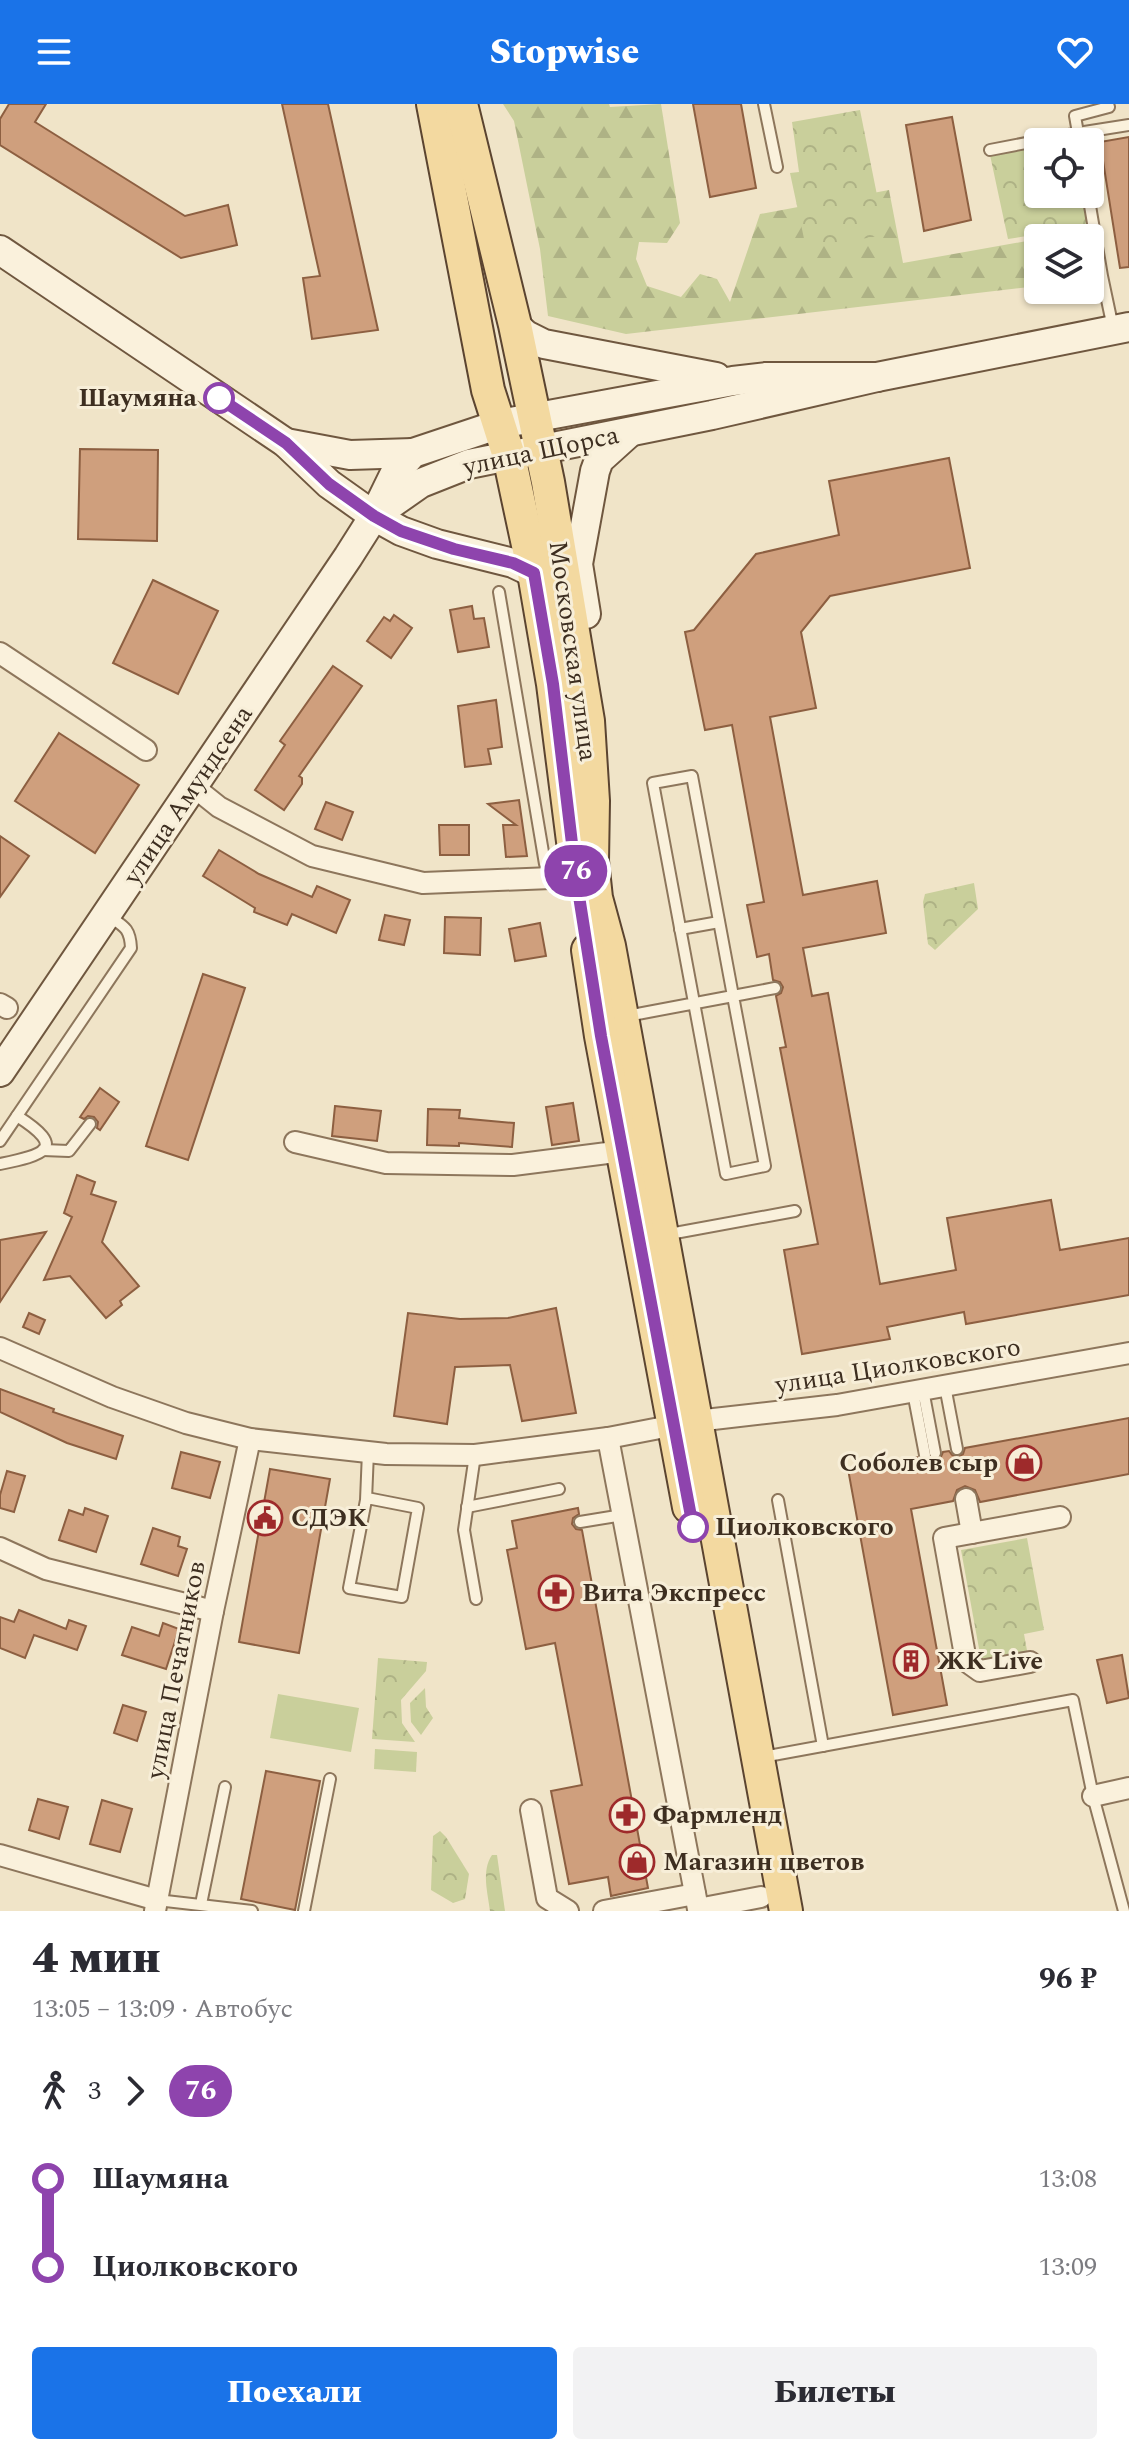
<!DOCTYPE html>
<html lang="ru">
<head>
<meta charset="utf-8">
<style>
	body { margin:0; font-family:Spectral,serif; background:#f2f2f3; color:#2b2b33; height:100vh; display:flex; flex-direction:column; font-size:30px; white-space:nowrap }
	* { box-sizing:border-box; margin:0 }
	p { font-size:26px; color:#7c7c81 }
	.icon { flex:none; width:44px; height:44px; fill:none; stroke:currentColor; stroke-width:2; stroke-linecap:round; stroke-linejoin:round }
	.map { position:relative; height:1807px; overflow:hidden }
	.panel { display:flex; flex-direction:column; background:#fff; flex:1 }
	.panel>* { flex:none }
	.badge { padding:0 16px; border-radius:26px; font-size:28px; line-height:52px }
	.buttons { position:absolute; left:1024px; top:24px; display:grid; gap:16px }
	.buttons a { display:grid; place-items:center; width:80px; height:80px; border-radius:8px; background:#fff; box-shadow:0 2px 6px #0004; font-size:40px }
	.map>.badge { position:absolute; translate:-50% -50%; box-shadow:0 0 0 4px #fff }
	.legs { display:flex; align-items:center; gap:12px; height:88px; padding:0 32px; font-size:26px }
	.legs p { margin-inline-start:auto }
	.summary { display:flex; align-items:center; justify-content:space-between; height:136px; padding:0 32px }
	h1 { font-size:44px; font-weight:800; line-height:60px }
	.cta { display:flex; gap:16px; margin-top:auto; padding:16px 32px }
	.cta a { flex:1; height:92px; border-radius:8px; background:#1a73e8; color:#fff; font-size:32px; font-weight:800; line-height:92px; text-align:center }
	.cta a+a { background:#f2f2f3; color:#2b2b33 }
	ul { padding:0 32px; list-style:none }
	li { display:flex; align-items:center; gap:28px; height:88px; font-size:30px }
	li i { display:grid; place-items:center; width:12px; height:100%; margin:0 10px; background:currentColor }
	li i::after { content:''; width:20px; height:20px; margin:-10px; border:6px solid; border-radius:50%; background:#fff }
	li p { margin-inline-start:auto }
	li:first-child i { background:linear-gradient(#0000 50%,currentColor 0) }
	li:last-child i { background:linear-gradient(currentColor 50%,#0000 0) }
	header { display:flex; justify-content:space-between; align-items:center; height:104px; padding:0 32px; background:#1a73e8; color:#fff; font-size:36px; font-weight:800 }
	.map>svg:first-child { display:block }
	.grass { fill:#c9cf9b }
	.forest { fill:url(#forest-firs) }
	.park { fill:url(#park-crowns) }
	.building { fill:#cf9f7d; stroke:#8d5f41; stroke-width:2 }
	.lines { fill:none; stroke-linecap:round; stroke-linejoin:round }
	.lane-casing { stroke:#8d765c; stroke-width:14 }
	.street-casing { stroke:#8d765c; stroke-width:24 }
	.secondary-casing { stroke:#6f573f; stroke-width:32 }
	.primary-casing { stroke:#5b4430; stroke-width:36 }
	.lane { stroke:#faf1dc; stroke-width:10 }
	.street { stroke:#faf1dc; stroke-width:20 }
	.secondary { stroke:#faf1dc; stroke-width:28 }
	.primary { stroke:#f3d9a0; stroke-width:32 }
	.line-1-casing { stroke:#fff; stroke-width:18 }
	.line-1 { stroke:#8e44ad; stroke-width:12 }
	.stop-1-dot { fill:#fff; stroke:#8e44ad; stroke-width:4 }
	.labels { text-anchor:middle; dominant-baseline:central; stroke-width:6; stroke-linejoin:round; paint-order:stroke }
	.stop-label { font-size:26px; font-weight:bold; fill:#3d2e20; stroke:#f7eed8; text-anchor:end }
	.street-label { font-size:26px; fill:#3d2e20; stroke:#f7eed8 }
	.poi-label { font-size:26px; font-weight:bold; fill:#3d2e20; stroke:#f7eed8; text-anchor:start }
</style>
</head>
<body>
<header><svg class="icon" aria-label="menu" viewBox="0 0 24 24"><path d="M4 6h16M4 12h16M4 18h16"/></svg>Stopwise<svg class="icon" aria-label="heart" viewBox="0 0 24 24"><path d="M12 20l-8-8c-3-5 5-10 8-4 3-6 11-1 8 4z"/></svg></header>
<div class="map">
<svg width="1129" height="1807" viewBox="0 0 1129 1807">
	<defs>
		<pattern id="forest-firs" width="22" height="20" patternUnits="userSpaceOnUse" patternTransform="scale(2)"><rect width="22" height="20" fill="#c9cf9b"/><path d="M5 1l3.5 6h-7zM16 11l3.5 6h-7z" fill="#aeb285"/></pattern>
		<pattern id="park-crowns" width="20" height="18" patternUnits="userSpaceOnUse" patternTransform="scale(2)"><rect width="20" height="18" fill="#c9cf9b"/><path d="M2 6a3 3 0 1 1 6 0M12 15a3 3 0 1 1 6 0" fill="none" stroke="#aeb285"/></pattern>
	</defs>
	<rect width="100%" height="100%" fill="#f0e4c8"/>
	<g class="grass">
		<polygon points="278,1590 359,1604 351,1648 270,1634"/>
		<polygon points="375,1645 417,1648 416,1668 374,1665"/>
	</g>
	<polygon class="forest" points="503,0 609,0 610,3 661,0 680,119 667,139 639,138 636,155 647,182 681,193 700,170 717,175 730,198 760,110 889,86 903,159 1038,135 1038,182 626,230 548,212 540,145 514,17"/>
	<g class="park">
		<polygon points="860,6 885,131 806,144 790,69 799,68 792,18"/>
		<polygon points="1038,41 1038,90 1083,90 1088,122 1008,135 990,51"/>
		<polygon points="974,779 978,805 935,846 928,840 923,798 925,790"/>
		<polygon points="1027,1434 1044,1526 1024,1530 1028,1552 982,1561 961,1446"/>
		<polygon points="378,1554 427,1558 426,1567 401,1596 402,1619 415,1638 372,1635"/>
		<polygon points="425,1584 426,1603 433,1614 421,1631 411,1618 410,1599"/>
		<polygon points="440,1727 446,1733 469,1770 465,1795 453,1799 431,1786 433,1732"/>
		<path d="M 492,1751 L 497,1751 L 505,1807 L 490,1807 C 488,1789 481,1767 492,1751 Z"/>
	</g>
	<g class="building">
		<polygon points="9,0 46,0 35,18 185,112 228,101 237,141 181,154 0,41 0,15"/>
		<polygon points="282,0 328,0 378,226 312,235 303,174 320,172"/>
		<polygon points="693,0 741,0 756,84 710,93"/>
		<polygon points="952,13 971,116 924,127 906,21"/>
		<polygon points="1129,33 1129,163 1120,164 1100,38"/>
		<polygon points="80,345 158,346 157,437 78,435"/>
		<polygon points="949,354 970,464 830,492 801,528 816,604 770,613 803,791 877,777 886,829 803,844 812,892 828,889 880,1180 956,1166 947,1114 1051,1096 1060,1146 1129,1134 1129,1191 966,1220 964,1208 887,1223 890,1235 802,1250 784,1146 818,1140 780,944 786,943 776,892 781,889 783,883 780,878 773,876 769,850 757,853 747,801 764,798 732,621 705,626 685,528 694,526 756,450 839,431 829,377"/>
		<polygon points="153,476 218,507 178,590 113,559"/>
		<polygon points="472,502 474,515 484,514 489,543 458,548 450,506"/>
		<polygon points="394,511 412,524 391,554 367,537 384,513 390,517"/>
		<polygon points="333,562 362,582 299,672 302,674 302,680 284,706 255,686 285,641 280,637"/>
		<polygon points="496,596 502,643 488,645 491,660 465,663 458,602"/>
		<polygon points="59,629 139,681 95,749 15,697"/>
		<polygon points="519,696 527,752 506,753 503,721 516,721 488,700"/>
		<polygon points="326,698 353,708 342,736 315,725"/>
		<polygon points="439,721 469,721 469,751 440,751"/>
		<polygon points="0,732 29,752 0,793"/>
		<polygon points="219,746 259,770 312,793 317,782 350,796 336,829 292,810 287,821 254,808 255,804 203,772"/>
		<polygon points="385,811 410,816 404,841 379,836"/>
		<polygon points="445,813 481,814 480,851 444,849"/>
		<polygon points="540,819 546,852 515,857 509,825"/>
		<polygon points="203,870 245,884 188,1056 146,1042"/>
		<polygon points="100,984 119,998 100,1026 97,1024 98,1018 94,1013 88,1012 84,1015 80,1013"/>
		<polygon points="573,999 579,1037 552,1041 546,1003"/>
		<polygon points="335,1002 381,1007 377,1037 332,1032"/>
		<polygon points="428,1005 460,1006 459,1014 514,1019 512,1043 459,1039 459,1042 427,1041"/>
		<polygon points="77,1071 95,1078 91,1090 116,1098 102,1138 139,1182 120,1197 122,1201 106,1214 70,1172 44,1176 72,1113 64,1109"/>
		<polygon points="46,1128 0,1198 0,1136"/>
		<polygon points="556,1204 576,1309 522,1317 510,1261 455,1263 447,1320 394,1312 408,1209 460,1215 508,1214"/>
		<polygon points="29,1209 45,1216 39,1230 23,1223"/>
		<polygon points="0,1285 54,1305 53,1308 123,1332 116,1355 67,1339 0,1308"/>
		<polygon points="1129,1314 1129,1370 980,1398 975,1386 965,1382 957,1386 953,1397 911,1405 947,1601 893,1611 848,1365 917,1353 920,1357 926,1359 940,1355 943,1348 949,1347 952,1351 958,1353 963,1350 965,1344"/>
		<polygon points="181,1348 220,1358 210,1394 172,1384"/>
		<polygon points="270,1365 330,1375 299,1549 239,1538"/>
		<polygon points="7,1367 25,1372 14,1408 0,1404 0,1391"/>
		<polygon points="85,1404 108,1412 96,1448 59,1436 69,1406 83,1411"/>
		<polygon points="578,1404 579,1410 573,1414 572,1420 576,1425 582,1426 648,1784 611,1792 608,1773 569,1780 551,1687 582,1681 555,1539 526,1545 507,1446 517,1444 512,1417"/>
		<polygon points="153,1424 180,1433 178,1442 187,1445 178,1472 141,1460"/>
		<polygon points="19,1506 66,1525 69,1516 86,1522 77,1546 34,1531 25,1554 0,1544 0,1513 14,1518"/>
		<polygon points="163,1519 179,1525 166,1565 122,1551 132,1523 159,1532"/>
		<polygon points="1122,1551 1129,1594 1107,1599 1097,1556"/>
		<polygon points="123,1601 146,1608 137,1637 114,1629"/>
		<polygon points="266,1667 320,1677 295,1806 241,1795"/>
		<polygon points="38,1695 68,1703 59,1735 29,1726"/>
		<polygon points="102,1696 132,1705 120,1748 90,1740"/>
	</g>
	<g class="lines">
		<g class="lane-casing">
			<g id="lane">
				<polyline points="764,0 777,63"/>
				<polyline points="1080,38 1078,29 1129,21"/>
				<polyline points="990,46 1078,29 1075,12 1109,3 1108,0"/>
				<polyline points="1088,90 1102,172 1113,224"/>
				<polyline points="499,488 545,760"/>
				<polyline points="680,825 719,818"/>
				<polyline points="627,912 733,892 765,1062 726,1070 653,679 692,672 733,892 775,884"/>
				<path d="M 0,1037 L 131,844 C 130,823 123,822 107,811"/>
				<polyline points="43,1046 69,1047 90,1020"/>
				<path d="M 0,1060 C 43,1051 69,1045 17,1012"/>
				<polyline points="664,1131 795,1107"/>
				<polyline points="945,1282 957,1345"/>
				<polyline points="923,1286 935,1349"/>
				<polyline points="913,1288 925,1351"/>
				<polyline points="475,1351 464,1426 476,1495"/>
				<polyline points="367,1394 418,1404 402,1493 349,1484 366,1396 368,1348"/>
				<polyline points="778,1396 823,1642"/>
				<polyline points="467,1403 559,1385"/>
				<polyline points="580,1418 623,1411"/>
				<polyline points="762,1653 1073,1596 1093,1692 1124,1807"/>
				<polyline points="157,1796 252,1807"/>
				<polyline points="201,1800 225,1683"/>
				<polyline points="304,1807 330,1675"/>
			</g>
		</g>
		<g class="street-casing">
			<g id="street">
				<polyline points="0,549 146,646"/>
				<polyline points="194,683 219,703 312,752 423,779 576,773"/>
				<polyline points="0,900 7,904"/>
				<polyline points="295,1038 386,1059 513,1061 623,1047"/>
				<polyline points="0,1244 112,1293 186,1319 250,1335 386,1350 475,1351 608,1334 696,1317 837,1301 1129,1249"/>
				<polyline points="608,1334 698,1805 761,1793"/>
				<polyline points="966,1395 972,1429"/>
				<polyline points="0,1444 46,1465 213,1507"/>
				<polyline points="1030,1558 980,1567 966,1557 944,1434 1060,1413"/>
				<polyline points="1093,1692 1129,1684"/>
				<polyline points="531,1706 547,1794 568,1807"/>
				<polyline points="0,1751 157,1796"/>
				<polyline points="155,1807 213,1507 250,1335"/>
				<polyline points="604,1807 695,1790"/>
			</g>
		</g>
		<g class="secondary-casing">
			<g id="secondary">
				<polyline points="0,146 286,339 329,380 374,412 401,427 437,440 513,459 534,469"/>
				<polyline points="515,221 526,231 544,240 716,273"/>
				<polyline points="286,339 350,351 413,349"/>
				<polyline points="378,409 421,379 469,360 712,311 877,273 1129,223"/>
				<polyline points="586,510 578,460 595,367 599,356 630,328"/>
				<polyline points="0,968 348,453 374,412 395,369 413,349 500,320 733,277 766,273 877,273"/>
			</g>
		</g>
		<g class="primary-casing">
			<g id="primary">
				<polyline points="433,0 488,286 509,352 534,469 553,580 575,753"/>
				<polyline points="461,0 515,221 548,378 588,617 593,697 592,757 596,794 609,842 786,1807"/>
				<polyline points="588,846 601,932 689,1403"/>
			</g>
		</g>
		<use href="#lane" class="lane"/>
		<use href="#street" class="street"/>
		<use href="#secondary" class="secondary"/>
		<use href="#primary" class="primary"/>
	</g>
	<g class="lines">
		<g class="line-1-casing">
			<polyline id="line-1" points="219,294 286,339 329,380 374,412 401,427 454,445 513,459 534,469 553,580 576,773 601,932 693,1423"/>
		</g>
		<use href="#line-1" class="line-1"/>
	</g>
	<defs>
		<g id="shop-ring" transform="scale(1.8)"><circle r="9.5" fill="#f7eed8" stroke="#9e2a2b" stroke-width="1.5"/><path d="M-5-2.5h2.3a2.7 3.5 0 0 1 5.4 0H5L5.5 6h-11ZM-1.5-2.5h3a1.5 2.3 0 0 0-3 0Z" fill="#9e2a2b"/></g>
		<g id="civic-ring" transform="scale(1.8)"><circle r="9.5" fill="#f7eed8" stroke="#9e2a2b" stroke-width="1.5"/><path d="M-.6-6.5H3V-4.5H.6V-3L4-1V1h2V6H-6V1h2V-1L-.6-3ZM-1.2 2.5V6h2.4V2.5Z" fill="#9e2a2b"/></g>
		<g id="pharmacy-ring" transform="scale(1.8)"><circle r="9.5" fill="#f7eed8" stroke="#9e2a2b" stroke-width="1.5"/><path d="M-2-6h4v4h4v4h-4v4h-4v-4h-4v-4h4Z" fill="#9e2a2b"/></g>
		<g id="building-ring" transform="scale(1.8)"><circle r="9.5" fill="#f7eed8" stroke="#9e2a2b" stroke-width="1.5"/><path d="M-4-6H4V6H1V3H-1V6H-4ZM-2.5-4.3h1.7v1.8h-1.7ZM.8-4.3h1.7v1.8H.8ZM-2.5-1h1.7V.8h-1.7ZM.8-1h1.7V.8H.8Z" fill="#9e2a2b"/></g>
	</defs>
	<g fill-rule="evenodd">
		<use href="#shop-ring" x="1024" y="1359"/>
		<use href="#civic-ring" x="265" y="1414"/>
		<use href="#pharmacy-ring" x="556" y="1489"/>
		<use href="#building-ring" x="911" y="1557"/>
		<use href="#pharmacy-ring" x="627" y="1711"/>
		<use href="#shop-ring" x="637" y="1758"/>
	</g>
	<g class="stop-1-dot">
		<circle cx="219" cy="294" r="14"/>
		<circle cx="693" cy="1423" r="14"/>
	</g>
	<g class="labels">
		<g class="stop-label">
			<text x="197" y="294">Шаумяна</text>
			<text x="715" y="1423" text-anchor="start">Циолковского</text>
		</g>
		<g class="street-label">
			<text transform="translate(541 347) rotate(-12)">улица Щорса</text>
			<text transform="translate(573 547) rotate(82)">Московская улица</text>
			<text transform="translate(188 691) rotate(-56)">улица Амундсена</text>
			<text transform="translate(898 1262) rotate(-9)">улица Циолковского</text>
			<text transform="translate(176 1566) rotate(-79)">улица Печатников</text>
		</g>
		<g class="poi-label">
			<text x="998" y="1359" text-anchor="end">Соболев сыр</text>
			<text x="291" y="1414">СДЭК</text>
			<text x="582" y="1489">Вита Экспресс</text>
			<text x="937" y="1557">ЖК Live</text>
			<text x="653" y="1711">Фармленд</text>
			<text x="663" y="1758">Магазин цветов</text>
		</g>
	</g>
</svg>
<div class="buttons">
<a><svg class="icon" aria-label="locate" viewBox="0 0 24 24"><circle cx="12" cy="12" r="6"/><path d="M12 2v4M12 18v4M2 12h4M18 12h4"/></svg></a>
<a><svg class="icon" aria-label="layers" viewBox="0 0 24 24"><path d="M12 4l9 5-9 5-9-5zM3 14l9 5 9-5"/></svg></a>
</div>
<b class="badge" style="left:576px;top:767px;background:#8e44ad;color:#fff">76</b>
</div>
<section class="panel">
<div class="summary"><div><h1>4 мин</h1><p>13:05 – 13:09 · Автобус</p></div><b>96 ₽</b></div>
<div class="legs"><svg class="icon" aria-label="walk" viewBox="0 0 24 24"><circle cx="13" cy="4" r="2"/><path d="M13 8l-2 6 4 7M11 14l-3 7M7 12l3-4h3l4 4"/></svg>3<svg class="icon" aria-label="forward" viewBox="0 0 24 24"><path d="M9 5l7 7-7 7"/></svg><b class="badge" style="background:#8e44ad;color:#fff">76</b></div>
<ul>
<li><i style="color:#8e44ad"></i><b>Шаумяна</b><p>13:08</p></li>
<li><i style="color:#8e44ad"></i><b>Циолковского</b><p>13:09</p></li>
</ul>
<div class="cta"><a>Поехали</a><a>Билеты</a></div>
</section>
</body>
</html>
